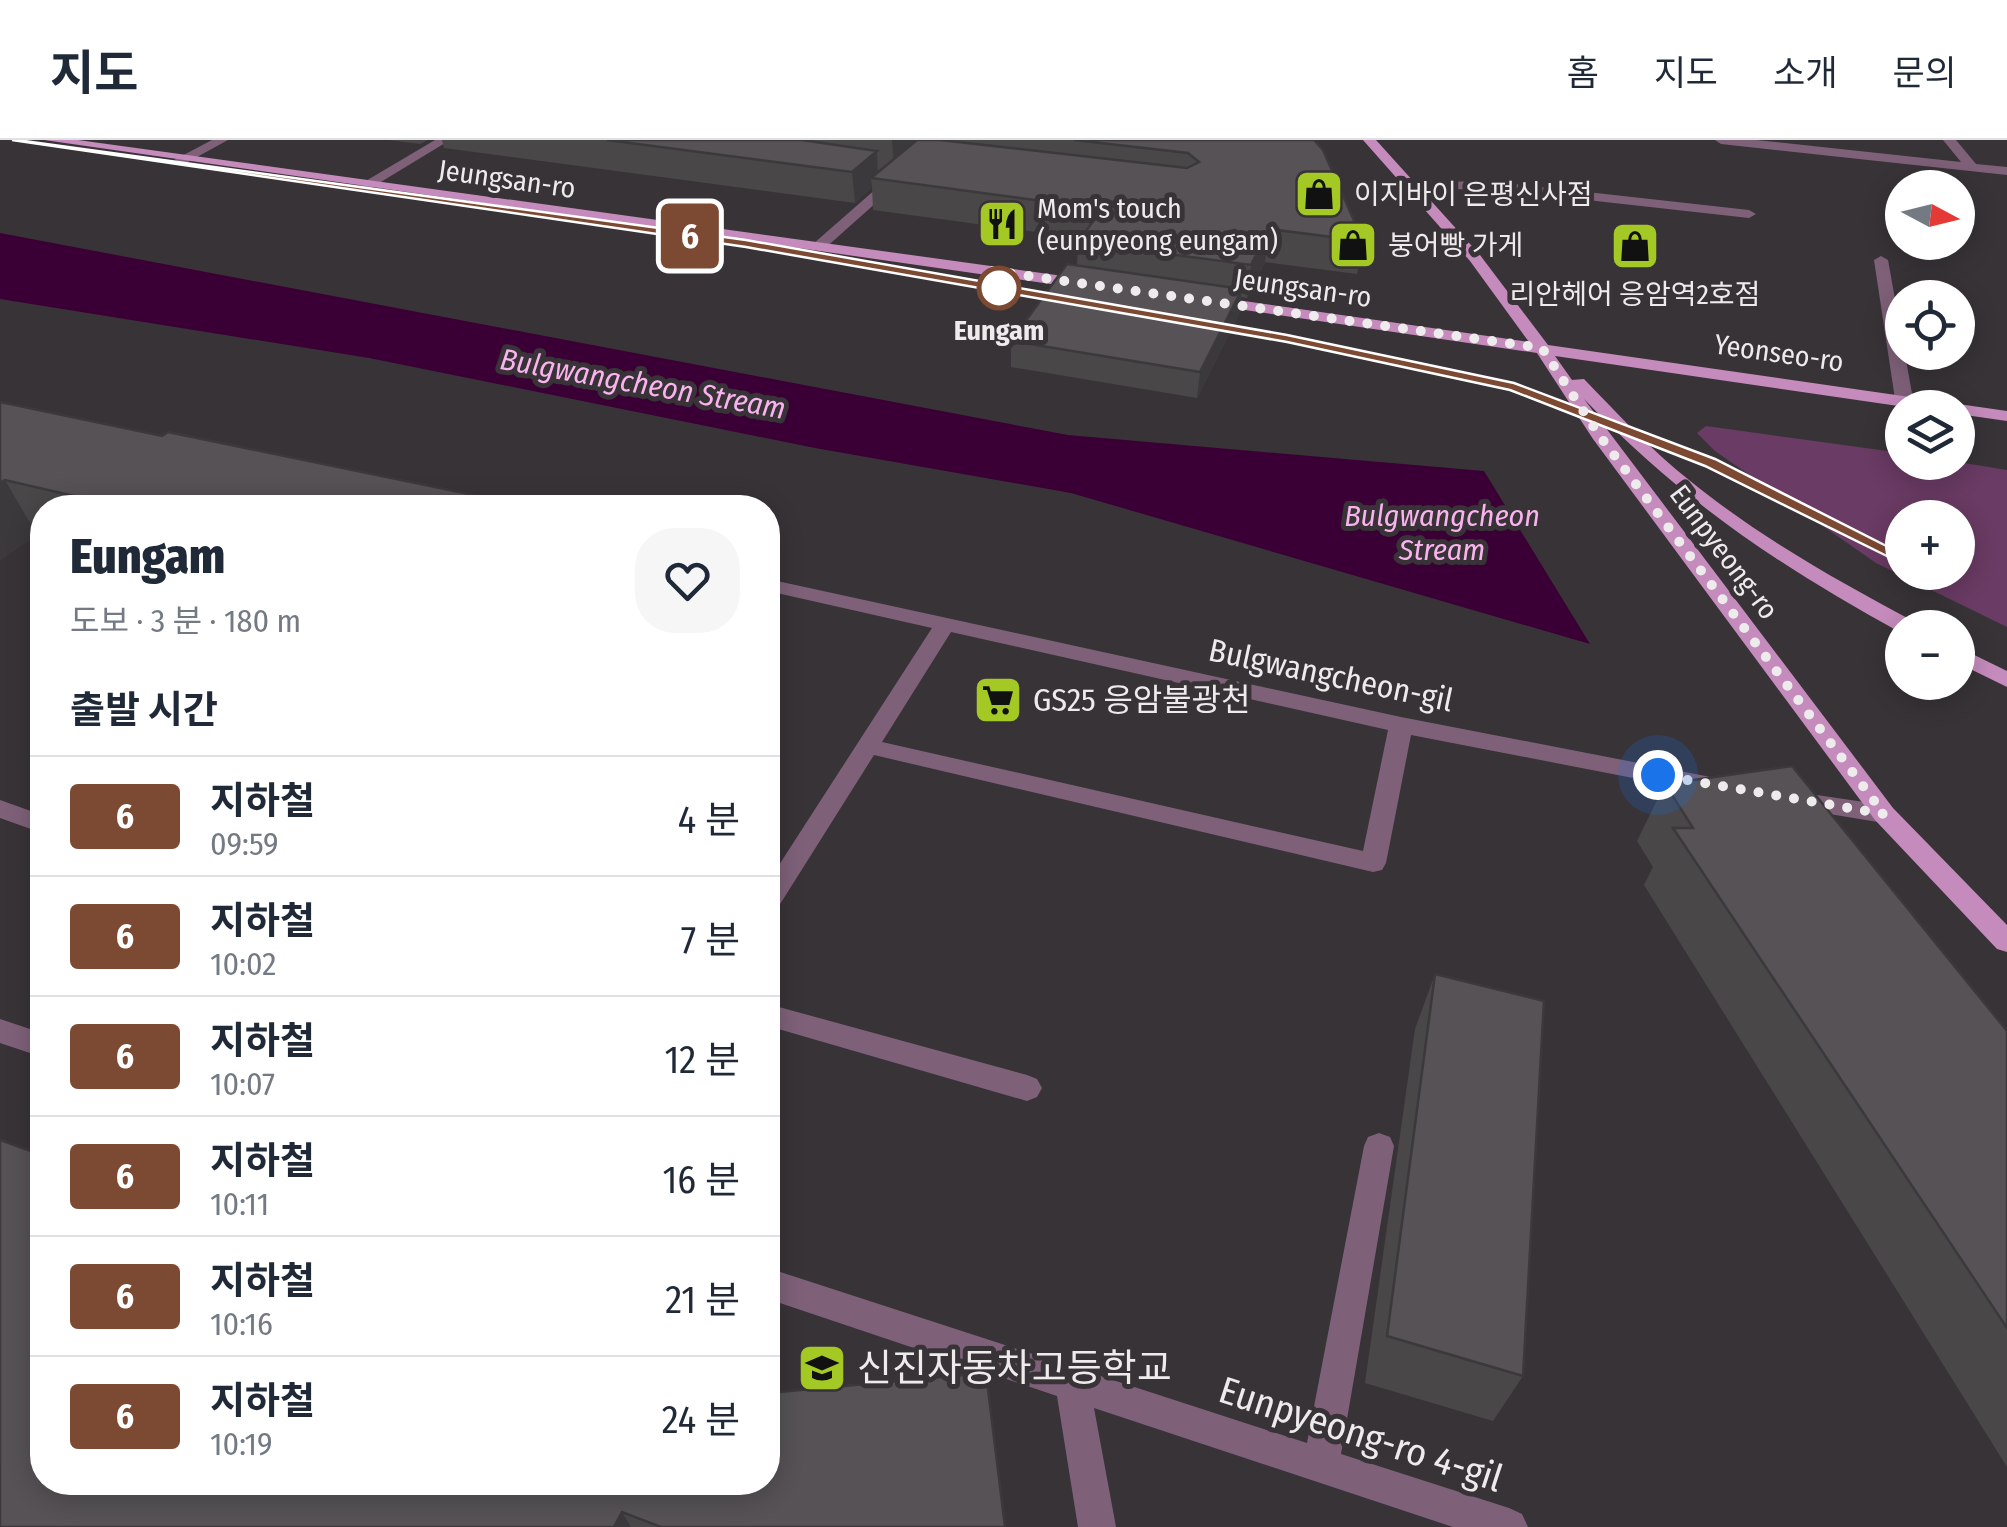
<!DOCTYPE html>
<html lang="ko">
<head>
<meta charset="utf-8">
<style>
	body { margin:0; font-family:"Fira Sans Condensed","Noto Sans KR",sans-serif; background:#f6f6f7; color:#1f2937; height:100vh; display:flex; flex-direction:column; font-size:38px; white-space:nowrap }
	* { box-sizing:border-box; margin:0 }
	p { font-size:32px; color:#747a83 }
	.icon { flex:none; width:55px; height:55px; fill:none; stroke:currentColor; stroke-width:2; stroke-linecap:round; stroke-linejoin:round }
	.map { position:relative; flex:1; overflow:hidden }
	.panel { position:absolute; left:30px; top:355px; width:750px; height:1000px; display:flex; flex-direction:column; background:#fff; border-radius:40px; box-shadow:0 5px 25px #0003 }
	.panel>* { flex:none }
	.badge { padding:0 20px; border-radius:8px; font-size:35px; line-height:65px }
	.needle { width:65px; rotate:97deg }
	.fabs { position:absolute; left:1885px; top:30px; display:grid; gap:20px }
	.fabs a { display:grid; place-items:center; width:90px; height:90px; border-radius:50%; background:#fff; box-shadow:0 5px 25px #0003; font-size:50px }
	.you { position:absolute; width:50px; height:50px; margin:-25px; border:8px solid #fff; border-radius:50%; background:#1a73e8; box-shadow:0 0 0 15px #1a73e833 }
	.map>.badge { position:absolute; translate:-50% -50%; box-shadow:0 0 0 5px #fff }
	h2 { padding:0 40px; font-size:38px; line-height:90px }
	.round { display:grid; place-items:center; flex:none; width:105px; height:105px; border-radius:40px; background:#f6f6f7 }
	.overview { display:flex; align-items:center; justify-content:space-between; height:170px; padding:0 40px }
	h1 { font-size:48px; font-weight:800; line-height:75px }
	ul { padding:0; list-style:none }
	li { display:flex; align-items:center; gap:30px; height:120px; padding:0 40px; border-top:2px solid #e0e1e3 }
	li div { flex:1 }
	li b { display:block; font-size:38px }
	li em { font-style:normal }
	li .badge { min-width:110px; font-weight:700; text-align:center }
	header { display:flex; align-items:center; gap:60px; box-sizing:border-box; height:140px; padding:0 50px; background:#fff; border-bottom:2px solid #e0e1e3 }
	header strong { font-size:48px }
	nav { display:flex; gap:55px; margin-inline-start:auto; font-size:35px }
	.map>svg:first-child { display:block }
	.green { fill:#6a3b64; fill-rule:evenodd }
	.water { fill:#3a0035 }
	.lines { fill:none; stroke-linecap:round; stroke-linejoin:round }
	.minor { fill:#7e6179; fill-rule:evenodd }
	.major { fill:#c58bbc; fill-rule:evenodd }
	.wall { fill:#4a4749 }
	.shaded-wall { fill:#3c393c }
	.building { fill:#565255; stroke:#3c393c; stroke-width:2.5 }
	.line { fill:#7c4932; stroke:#fff; stroke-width:2.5 }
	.walk { stroke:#eeebed; stroke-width:10; stroke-dasharray:0 18 }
	.stop-dot { fill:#fff; stroke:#7c4932; stroke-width:5 }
	.labels { text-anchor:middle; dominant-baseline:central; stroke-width:10; stroke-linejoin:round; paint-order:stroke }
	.far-street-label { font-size:28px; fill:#eeebed; stroke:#383337 }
	.far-poi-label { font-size:28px; fill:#eeebed; stroke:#383337; text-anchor:start }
	.far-stop-label { font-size:28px; font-weight:bold; fill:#eeebed; stroke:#383337 }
	.far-water-label { font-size:30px; font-style:italic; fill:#fbb3ef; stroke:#383337 }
	.street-label { font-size:32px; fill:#eeebed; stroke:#383337 }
	.poi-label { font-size:32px; fill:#eeebed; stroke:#383337; text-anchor:start }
	.near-poi-label { font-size:38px; fill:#eeebed; stroke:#383337; text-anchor:start }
	.near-street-label { font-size:38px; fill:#eeebed; stroke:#383337 }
</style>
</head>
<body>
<header>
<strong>지도</strong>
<nav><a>홈</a><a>지도</a><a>소개</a><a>문의</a></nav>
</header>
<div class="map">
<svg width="2007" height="1387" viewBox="0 0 2007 1387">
	<rect width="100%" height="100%" fill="#383337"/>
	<path class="green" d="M 1706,286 L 1902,313 L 1902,322 L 1958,322 L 2007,330 L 2007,487 L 1876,423 L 1715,311 L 1697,293 ZM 1902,378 L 1958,378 L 1958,432 L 1902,432 Z"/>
	<polygon class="water" points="0,93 1068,295 1484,331 1590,504 1071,353 815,308 369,218 0,159"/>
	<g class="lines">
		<g class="minor">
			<polygon points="212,0 228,0 186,23 174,20"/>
			<polygon points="435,0 450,0 371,48 359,45"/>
			<polygon points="1715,0 1756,0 1961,22 1943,0 1956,0 1976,24 2007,27 2007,35 1721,4"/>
			<polygon points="893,34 905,37 823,110 813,110 813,104"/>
			<polygon points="1410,41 1496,42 1749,70 1756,74 1749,78 1496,50 1405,48 1405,42"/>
			<polygon points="1881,116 1888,120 1913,259 1904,264 1895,259 1874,120"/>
			<path d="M 768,439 L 1401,577 L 1721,639 L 1733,647 L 1721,655 L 1411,595 L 1386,723 L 1382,730 L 1373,732 L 874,615 L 777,769 L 768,772 L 768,742 L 932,488 L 768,451 ZM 951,492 L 1388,590 L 1363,711 L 882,602 Z"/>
			<polygon points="1790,651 1884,665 1896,674 1884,683 1781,666 1778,660"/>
			<polygon points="0,660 42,675 42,693 0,678"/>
			<polygon points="768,864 1027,935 1037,939 1042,948 1037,957 1027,961 768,886"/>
			<polygon points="0,879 42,893 42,917 0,903"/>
			<polygon points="1379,993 1390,997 1394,1006 1341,1314 1509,1368 1522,1374 1528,1387 1453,1387 1094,1268 1116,1387 1078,1387 1057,1256 768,1159 768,1128 1307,1303 1364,1006 1368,997"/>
		</g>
		<g class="major">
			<polygon points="44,0 78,0 1085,139 1093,144 1085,149"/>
			<path d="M 1363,0 L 1376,0 L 1480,115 L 1548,205 L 2007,271 L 2007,281 L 1958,274 L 1958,268 L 1912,268 L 1555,216 L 1572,240 L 1584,239 C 1618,274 1651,310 1689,340 C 1759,397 1838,441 1917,483 L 1919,488 L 1902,488 L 1901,493 C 1775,423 1685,363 1584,259 L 1893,668 L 2007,785 L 2007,812 L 1997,809 L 1875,680 L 1593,299 L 1537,213 L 1204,164 L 1201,161 L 1209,156 L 1529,202 L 1470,121 Z"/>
			<polygon points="1958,507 2007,531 2007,547 1958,523"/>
		</g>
	</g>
	<g class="wall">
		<polygon points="389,0 428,0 420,4"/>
		<polygon points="442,0 1314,0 1363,101 1357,134 1265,122 1247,158 1241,157 1239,174 1197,258 1011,227 1011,201 1077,126 1078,102 1080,98 873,70 872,47 855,63 444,8"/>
		<polygon points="0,262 162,296 537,368 42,368 42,396 37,395 0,420"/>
		<polygon points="1665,644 2007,891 2007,1327 1644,745 1653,727 1637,701"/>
		<polygon points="1435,834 1523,1236 1493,1281 1365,1243 1415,889"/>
		<polygon points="0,1000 1005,1387 0,1387"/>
	</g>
	<g class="shaded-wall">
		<polygon points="892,0 917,0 894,29"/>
		<polygon points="877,11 878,39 871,38 872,47 855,63 852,32"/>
		<polygon points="1269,89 1265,122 1247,158 1251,125"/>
		<polygon points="1242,149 1239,174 1197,258 1200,232"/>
		<polygon points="5,340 37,395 0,420 0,343"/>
		<polygon points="622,1372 631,1387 614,1387"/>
	</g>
	<g class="building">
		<polygon points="607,0 802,0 877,11 852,32"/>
		<polygon points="917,0 940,0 1187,28 1199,22 1188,13 1074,0 1314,0 1323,10 1363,101 1269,89 1251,125 1078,102 1102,69 871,38"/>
		<polygon points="1067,124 1242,149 1200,232 1011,201"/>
		<polygon points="0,262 162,296 168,292 537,368 126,368 5,340 0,343"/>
		<polygon points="1792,626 2007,891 2007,1188 1673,688 1693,688 1665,644"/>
		<polygon points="1435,834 1544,861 1523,1236 1387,1196"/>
		<polygon points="0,1000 42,1015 42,1342 768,1342 768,1253 986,1233 1005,1387 661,1387 622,1372 614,1387 0,1387"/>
	</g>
	<polygon class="line" points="12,0 17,0 746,100 1287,195 1514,243 1715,319 1910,418 1897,421 1705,326 1510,250 1287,202 746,107"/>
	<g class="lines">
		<polyline class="walk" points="999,148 993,131 1542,208 1599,295 1884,674 1658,635"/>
	</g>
	<defs>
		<g id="shop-square" transform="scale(2.5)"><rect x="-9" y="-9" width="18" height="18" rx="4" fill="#a4c824" stroke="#383337"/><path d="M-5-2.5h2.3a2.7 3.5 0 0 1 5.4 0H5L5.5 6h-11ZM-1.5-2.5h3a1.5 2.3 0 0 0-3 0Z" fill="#111"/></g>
		<g id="restaurant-square" transform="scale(2.5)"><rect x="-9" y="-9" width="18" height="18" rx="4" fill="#a4c824" stroke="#383337"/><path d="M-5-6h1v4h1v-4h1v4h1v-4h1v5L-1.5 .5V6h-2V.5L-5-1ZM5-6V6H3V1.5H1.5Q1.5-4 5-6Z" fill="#111"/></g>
		<g id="supermarket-square" transform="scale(2.5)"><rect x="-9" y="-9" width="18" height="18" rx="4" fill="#a4c824" stroke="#383337"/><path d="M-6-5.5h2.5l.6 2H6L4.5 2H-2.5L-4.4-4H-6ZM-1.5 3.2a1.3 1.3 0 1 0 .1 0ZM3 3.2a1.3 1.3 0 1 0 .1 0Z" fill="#111"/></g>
		<g id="school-square" transform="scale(2.5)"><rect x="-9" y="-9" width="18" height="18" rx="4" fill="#a4c824" stroke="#383337"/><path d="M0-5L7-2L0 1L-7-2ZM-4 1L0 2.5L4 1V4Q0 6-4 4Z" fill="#111"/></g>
	</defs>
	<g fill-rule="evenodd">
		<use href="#shop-square" x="1319" y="54"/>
		<use href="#restaurant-square" x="1002" y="84"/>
		<use href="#shop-square" x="1353" y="105"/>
		<use href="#shop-square" x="1635" y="106"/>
		<use href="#supermarket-square" x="998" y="560"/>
		<use href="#school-square" x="822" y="1228"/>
	</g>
	<circle class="stop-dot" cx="999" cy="148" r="20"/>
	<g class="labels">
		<g class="far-street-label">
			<text transform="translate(507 39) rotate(8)">Jeungsan-ro</text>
			<text transform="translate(1303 148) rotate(8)">Jeungsan-ro</text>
			<text transform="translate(1779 213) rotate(8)">Yeonseo-ro</text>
			<text transform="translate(1724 412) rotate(53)">Eunpyeong-ro</text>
		</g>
		<g class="far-poi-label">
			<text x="1354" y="54">이지바이 은평신사점</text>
			<text x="1037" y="68">Mom's touch<tspan x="1037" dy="32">(eunpyeong eungam)</tspan></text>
			<text x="1388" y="105">붕어빵 가게</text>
			<text x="1635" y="154" text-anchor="middle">리안헤어 응암역2호점</text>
		</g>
		<g class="far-stop-label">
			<text x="999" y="190">Eungam</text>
		</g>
		<g class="far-water-label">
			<text transform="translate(643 244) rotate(10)">Bulgwangcheon Stream</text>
			<text x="1442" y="376">Bulgwangcheon<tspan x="1442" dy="34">Stream</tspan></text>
		</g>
		<g class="street-label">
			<text transform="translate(1331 535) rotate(12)">Bulgwangcheon-gil</text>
		</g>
		<g class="poi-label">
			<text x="1033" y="560">GS25 응암불광천</text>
		</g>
		<g class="near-poi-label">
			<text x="857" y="1228">신진자동차고등학교</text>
		</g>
		<g class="near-street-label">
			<text transform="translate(1361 1294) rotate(18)">Eunpyeong-ro 4-gil</text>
		</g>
	</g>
</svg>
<div class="fabs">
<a><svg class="needle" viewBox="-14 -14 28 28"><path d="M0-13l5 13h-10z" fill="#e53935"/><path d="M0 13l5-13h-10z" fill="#747a83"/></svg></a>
<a><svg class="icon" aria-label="locate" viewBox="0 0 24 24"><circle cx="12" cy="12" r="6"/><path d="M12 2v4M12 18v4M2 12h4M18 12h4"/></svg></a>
<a><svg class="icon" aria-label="layers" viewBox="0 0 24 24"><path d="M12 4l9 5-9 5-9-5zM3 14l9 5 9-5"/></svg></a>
<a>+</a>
<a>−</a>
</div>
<div class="you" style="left:1658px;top:635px"></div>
<b class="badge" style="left:690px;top:96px;background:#7c4932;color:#fff">6</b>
<section class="panel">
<div class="overview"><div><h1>Eungam</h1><p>도보 · 3 분 · 180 m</p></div><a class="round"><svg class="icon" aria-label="heart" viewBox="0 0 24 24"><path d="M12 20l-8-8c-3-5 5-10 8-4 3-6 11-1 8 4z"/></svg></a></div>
<h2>출발 시간</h2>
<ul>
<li><span class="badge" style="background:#7c4932;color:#fff">6</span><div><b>지하철</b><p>09:59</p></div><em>4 분</em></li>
<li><span class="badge" style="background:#7c4932;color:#fff">6</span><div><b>지하철</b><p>10:02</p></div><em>7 분</em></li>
<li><span class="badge" style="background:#7c4932;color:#fff">6</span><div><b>지하철</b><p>10:07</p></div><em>12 분</em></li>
<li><span class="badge" style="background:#7c4932;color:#fff">6</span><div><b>지하철</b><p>10:11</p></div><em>16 분</em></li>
<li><span class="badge" style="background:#7c4932;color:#fff">6</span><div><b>지하철</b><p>10:16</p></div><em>21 분</em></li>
<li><span class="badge" style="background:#7c4932;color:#fff">6</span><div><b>지하철</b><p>10:19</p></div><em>24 분</em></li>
</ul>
</section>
</div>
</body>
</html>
